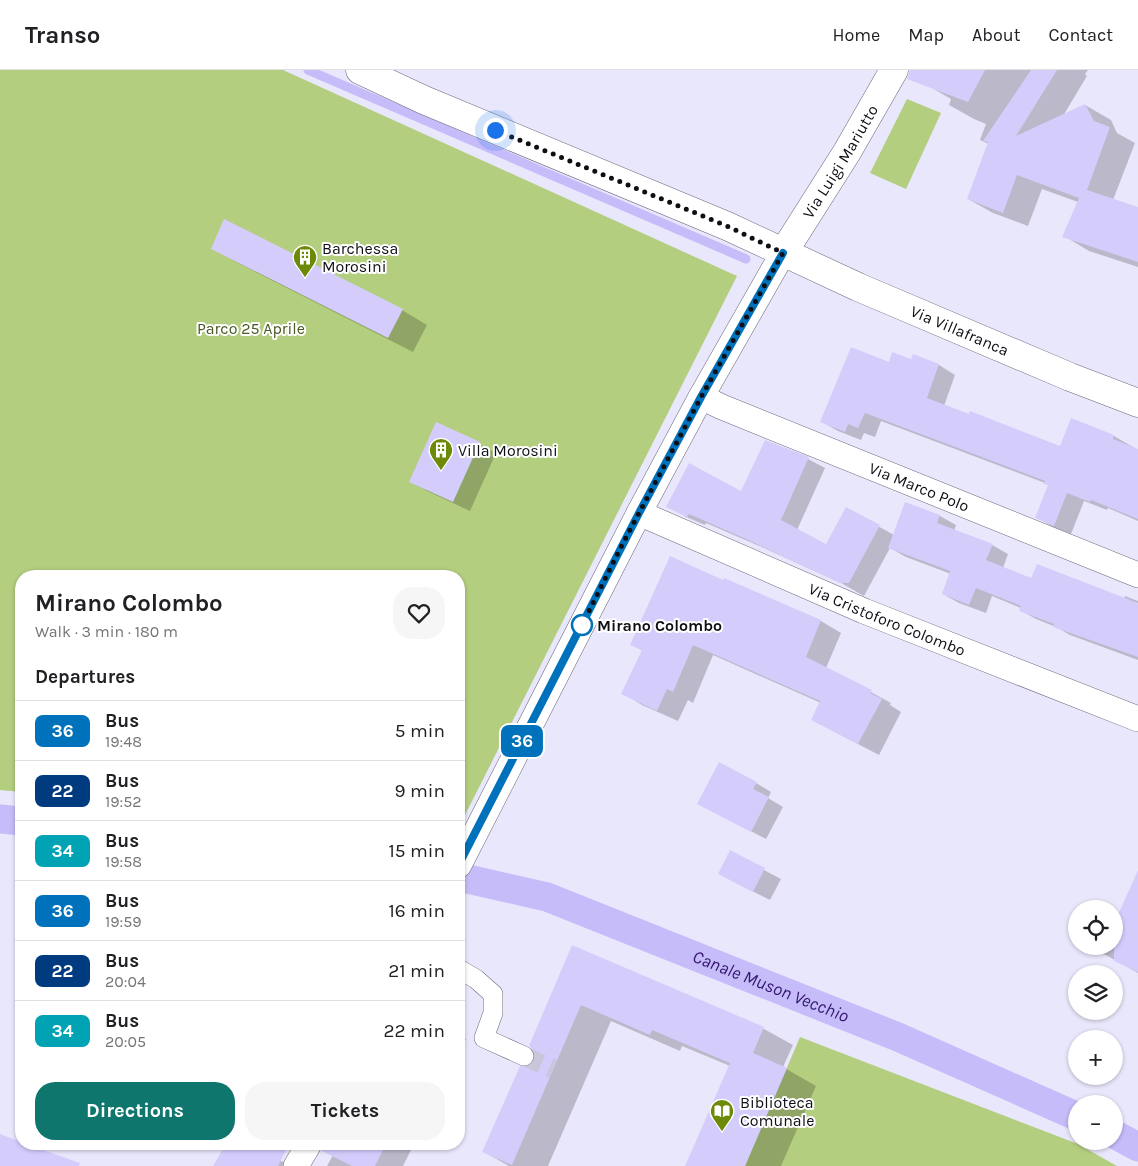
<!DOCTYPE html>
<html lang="en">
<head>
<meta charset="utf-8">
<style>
	body { margin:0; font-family:Karla,sans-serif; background:#f6f6f6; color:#202124; height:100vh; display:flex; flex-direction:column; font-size:19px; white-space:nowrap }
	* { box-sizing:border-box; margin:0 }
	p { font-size:16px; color:#757577 }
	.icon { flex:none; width:28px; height:28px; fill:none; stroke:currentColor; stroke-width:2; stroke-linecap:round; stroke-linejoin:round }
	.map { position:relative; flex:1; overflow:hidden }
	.details { position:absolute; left:15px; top:500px; width:450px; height:580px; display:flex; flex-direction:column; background:#fff; border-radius:20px; box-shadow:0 1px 4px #0004 }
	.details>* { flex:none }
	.badge { padding:0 10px; border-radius:8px; font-size:18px; line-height:32px }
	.controls { position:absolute; left:1068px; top:830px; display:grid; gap:10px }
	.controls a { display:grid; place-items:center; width:55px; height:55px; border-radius:50%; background:#fff; box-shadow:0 1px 4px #0004; font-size:25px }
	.you { position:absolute; width:25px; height:25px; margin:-12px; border:4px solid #fff; border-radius:50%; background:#1a73e8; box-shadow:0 0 0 8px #1a73e833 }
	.map>.badge { position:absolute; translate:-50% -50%; box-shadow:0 0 0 2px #fff }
	h2 { padding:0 20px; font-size:19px; line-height:45px }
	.round { display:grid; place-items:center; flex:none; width:52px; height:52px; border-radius:20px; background:#f6f6f6 }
	.overview { display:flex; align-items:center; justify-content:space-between; height:85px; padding:0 20px }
	h1 { font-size:24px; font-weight:700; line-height:38px }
	.action { display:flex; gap:10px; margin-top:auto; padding:10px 20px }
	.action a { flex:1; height:58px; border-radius:20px; background:#0f766e; color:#fff; font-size:20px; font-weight:700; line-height:58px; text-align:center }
	.action a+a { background:#f6f6f6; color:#202124 }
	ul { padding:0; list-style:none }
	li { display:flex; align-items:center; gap:15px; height:60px; padding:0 20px; border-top:1px solid #e0e0e0 }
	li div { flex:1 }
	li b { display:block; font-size:19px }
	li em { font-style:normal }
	li .badge { min-width:55px; font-weight:700; text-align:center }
	header { display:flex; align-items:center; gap:30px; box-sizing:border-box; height:70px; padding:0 25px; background:#fff; border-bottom:1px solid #e0e0e0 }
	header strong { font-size:24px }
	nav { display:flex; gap:28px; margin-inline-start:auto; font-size:18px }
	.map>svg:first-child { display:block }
	.green { fill:#b4ce80 }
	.shadow { fill:#0003 }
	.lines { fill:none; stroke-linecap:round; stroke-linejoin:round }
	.stream { stroke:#c6bcfa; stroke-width:9 }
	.canal { stroke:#c6bcfa; stroke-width:29 }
	.building { fill:#d4cdfc }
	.pedestrian-tunnel { stroke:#c8c6d9; stroke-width:19; stroke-dasharray:19 9; stroke-linecap:butt }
	.pedestrian-casing { stroke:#696679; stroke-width:20 }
	.minor-casing { stroke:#696679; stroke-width:26 }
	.secondary-casing { stroke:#696679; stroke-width:29 }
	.pedestrian { stroke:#fff; stroke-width:19 }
	.minor { stroke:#fff; stroke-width:25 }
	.secondary { stroke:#fff; stroke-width:28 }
	.line-casing { stroke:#fff; stroke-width:11 }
	.line { stroke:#0072bc; stroke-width:8 }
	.walk { stroke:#0f0e15; stroke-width:5; stroke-dasharray:0 9 }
	.stop-dot { fill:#fff; stroke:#0072bc; stroke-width:2.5 }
	.labels { text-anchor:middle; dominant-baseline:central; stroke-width:4; stroke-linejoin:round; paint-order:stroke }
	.street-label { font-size:16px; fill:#0f0e15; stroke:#fff }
	.poi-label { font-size:16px; fill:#0f0e15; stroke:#fff; text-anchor:start }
	.park-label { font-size:16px; fill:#495a22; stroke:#fff }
	.stop-label { font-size:16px; font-weight:bold; fill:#0f0e15; stroke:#fff; text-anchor:start }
	.water-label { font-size:18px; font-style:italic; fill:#34176e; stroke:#fff }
</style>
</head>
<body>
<header>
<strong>Transo</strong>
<nav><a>Home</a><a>Map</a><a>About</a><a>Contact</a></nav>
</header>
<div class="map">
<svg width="1138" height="1096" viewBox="0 0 1138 1096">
	<rect width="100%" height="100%" fill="#e9e7fc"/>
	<g class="green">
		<polygon points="0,0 283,0 737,206 459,757 459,506 21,506 21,722 0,720"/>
		<polygon points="907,29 941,43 906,119 870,103"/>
		<polygon points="800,967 1078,1074 1117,1096 745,1096"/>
	</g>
	<g class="shadow">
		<polygon points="934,0 1088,0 1085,4 1087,6 1063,46 1085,35 1111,50 1117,63 1135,73 1113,130 1138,139 1138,197 1089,181 1064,166 1078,132 1042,119 1028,156 993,143 968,129 989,74 980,70 986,54 974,49 949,35 951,29 927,15"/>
		<polygon points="213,179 402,240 427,255 413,282 238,193"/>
		<polygon points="913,286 939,295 955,305 944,336 1061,378 1072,350 1114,366 1138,380 1138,451 1108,438 1107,440 1084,431 1071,464 1053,457 1036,447 1049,415 1045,413 881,351 875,367 864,363 861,370 838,361 822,352 890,293 912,291"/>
		<polygon points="479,374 496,383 470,441 427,421 411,412"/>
		<polygon points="808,389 825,398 797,460 826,476 847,439 894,465 906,434 940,446 956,455 954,461 992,475 1008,484 1003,498 1032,510 1124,529 1125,526 1138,531 1138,590 1070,565 1056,557 1036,549 1020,540 1021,538 992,526 986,543 959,533 943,524 951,504 906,487 890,478 864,526 843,514 764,478 706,453 705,455 684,446 742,423"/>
		<polygon points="725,509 821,551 841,563 826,598 891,633 890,635 901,642 879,685 812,650 821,633 713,585 693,633 688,630 678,651 642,635 622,623 643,581 631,574 724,512"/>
		<polygon points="756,713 771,722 768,728 783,737 766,769 714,742"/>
		<polygon points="730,782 781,809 770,830 736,813"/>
		<polygon points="1138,803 1138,903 1102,883 1105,876 1114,876 1114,857"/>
		<polygon points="573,877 764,959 793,975 783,997 816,1016 781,1096 686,1096 730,996 682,976 680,981 611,951 548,1096 509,1096 484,1082 531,997 536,991"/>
		<polygon points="459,965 466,969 459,984"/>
		<polygon points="227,1074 245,1074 292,1096 214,1096"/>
		<polygon points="331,1074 414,1074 403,1096 327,1096 337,1078"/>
	</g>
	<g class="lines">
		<polyline class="stream" points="308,0 746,189"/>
		<g class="canal">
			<polyline points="0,749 21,751"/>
			<path id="s1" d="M 459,807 L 547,827 L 898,967 L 1076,1046"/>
			<polyline points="1114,1064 1138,1077"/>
		</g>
	</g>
	<g class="building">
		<polygon points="910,0 985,0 968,32 907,9"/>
		<polygon points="1031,0 1057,0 1016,66 1085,34 1094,51 1110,57 1087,120 1138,137 1138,192 1062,167 1079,128 1017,105 1003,143 967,129 988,72 983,71"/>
		<polygon points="224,149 403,239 388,268 211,179"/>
		<polygon points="851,277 889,292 892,282 911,289 913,284 939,294 927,328 969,344 970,341 1060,376 1071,348 1114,365 1113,369 1138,379 1138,449 1091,430 1090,432 1067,423 1054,456 1035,448 1048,415 1043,414 1045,411 865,343 858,358 848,354 845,362 820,352"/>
		<polygon points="436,352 480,372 453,432 409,412"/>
		<polygon points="765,370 809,387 781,450 826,474 846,437 880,455 849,513 840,513 746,469 689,444 687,447 666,437 689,393 741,421"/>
		<polygon points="905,432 940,445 937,453 993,474 986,490 1031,508 1037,494 1138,533 1138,587 1053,557 1054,554 1019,541 1021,536 976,518 969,535 942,524 950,501 888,478"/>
		<polygon points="670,486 723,510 724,508 821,550 806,587 872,620 870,623 882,629 858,674 811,650 820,631 693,575 673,622 667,619 657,641 621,624 642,580 630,575"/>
		<polygon points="719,692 757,712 753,719 769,727 751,762 697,734"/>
		<polygon points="730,780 765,798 753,822 718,804"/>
		<polygon points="1138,800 1138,902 1114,891 1114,854"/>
		<polygon points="572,875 764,957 753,983 787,998 745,1096 685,1096 730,993 652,960 650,965 581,935 512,1095 482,1082 520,996 530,995 534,990 535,985 533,980 529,976"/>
		<polygon points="0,1064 21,1072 21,1074 26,1074 80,1093 79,1096 0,1096"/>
		<polygon points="226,1074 289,1074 278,1096 213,1096"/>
		<polygon points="323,1074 386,1074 375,1096 352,1096 322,1081"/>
	</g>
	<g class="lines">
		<polyline class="pedestrian-tunnel" points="524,986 553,999"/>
		<g class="pedestrian-casing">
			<polyline id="pedestrian" points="459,899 476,909 493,924 493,943 484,968 524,986"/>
		</g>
		<g class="minor-casing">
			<g id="minor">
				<path id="s2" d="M 701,327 L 722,337 L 1138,505"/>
				<path id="s3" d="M 639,443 L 864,541 L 1138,649"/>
				<polyline points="459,795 639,443 701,327 783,183"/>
				<polyline points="296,1096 309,1074"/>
			</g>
		</g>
		<g class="secondary-casing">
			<g id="secondary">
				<path id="s4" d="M 360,0 L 424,30 L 727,156 L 858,217 L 1070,307 L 1138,333"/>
				<path id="s5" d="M 783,183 L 847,82 L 894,0"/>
			</g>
		</g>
		<use href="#pedestrian" class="pedestrian"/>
		<use href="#minor" class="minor"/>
		<use href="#secondary" class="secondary"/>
	</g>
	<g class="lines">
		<g class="line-casing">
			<polyline id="line" points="459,794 639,443 701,327 783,183"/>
		</g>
		<use href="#line" class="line"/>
		<polyline class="walk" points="495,60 727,156 783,183 701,327 623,473 582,555"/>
	</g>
	<defs>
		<g id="building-pin" transform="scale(1.25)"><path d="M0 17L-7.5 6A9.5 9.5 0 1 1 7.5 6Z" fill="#6c8a07" stroke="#fff"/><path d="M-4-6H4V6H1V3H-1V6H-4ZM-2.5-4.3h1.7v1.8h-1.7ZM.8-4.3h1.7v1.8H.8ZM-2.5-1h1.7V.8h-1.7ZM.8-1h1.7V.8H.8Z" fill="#fff"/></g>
		<g id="library-pin" transform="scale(1.25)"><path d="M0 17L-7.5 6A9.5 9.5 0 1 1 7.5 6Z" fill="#6c8a07" stroke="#fff"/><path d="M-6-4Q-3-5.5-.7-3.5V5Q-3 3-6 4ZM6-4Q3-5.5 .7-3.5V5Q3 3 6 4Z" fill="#fff"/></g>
	</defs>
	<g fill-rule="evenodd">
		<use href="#building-pin" x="305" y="187"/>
		<use href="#building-pin" x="441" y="380"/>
		<use href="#library-pin" x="722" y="1041"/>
	</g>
	<circle class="stop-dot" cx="582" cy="555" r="10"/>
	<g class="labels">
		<g class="street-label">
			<text stroke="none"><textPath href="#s5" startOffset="108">Via Luigi Mariutto</textPath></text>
			<text stroke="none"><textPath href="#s4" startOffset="654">Via Villafranca</textPath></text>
			<text stroke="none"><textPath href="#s2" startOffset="236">Via Marco Polo</textPath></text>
			<text stroke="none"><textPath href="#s3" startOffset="270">Via Cristoforo Colombo</textPath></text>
		</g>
		<g class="poi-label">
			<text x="322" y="178">Barchessa<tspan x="322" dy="18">Morosini</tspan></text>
			<text x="458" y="380">Villa Morosini</text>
			<text x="740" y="1032">Biblioteca<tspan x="740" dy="18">Comunale</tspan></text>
		</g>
		<g class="park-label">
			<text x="251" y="258">Parco 25 Aprile</text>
		</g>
		<g class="stop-label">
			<text x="597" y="555">Mirano Colombo</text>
		</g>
		<g class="water-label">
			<text stroke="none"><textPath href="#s1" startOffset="331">Canale Muson Vecchio</textPath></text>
		</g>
	</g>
</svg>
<div class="controls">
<a><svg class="icon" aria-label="locate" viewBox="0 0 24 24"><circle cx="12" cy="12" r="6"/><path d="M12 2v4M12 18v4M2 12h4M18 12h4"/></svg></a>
<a><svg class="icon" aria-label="layers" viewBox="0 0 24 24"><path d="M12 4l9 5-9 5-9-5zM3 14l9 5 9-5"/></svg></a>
<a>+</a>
<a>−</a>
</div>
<div class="you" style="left:495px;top:60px"></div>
<b class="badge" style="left:522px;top:671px;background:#0072bc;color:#fff">36</b>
<section class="details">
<div class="overview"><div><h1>Mirano Colombo</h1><p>Walk · 3 min · 180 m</p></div><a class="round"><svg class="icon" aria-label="heart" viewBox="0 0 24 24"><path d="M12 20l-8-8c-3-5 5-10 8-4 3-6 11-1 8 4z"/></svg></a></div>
<h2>Departures</h2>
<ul>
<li><span class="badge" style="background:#0072bc;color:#fff">36</span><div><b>Bus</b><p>19:48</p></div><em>5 min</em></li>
<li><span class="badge" style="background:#003b80;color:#fff">22</span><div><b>Bus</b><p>19:52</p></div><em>9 min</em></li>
<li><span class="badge" style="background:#00a3b4;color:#fff">34</span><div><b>Bus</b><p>19:58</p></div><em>15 min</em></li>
<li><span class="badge" style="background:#0072bc;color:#fff">36</span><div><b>Bus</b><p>19:59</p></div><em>16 min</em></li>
<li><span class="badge" style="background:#003b80;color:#fff">22</span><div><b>Bus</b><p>20:04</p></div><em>21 min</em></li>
<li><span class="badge" style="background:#00a3b4;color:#fff">34</span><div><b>Bus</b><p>20:05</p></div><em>22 min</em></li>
</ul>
<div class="action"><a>Directions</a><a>Tickets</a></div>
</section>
</div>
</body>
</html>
